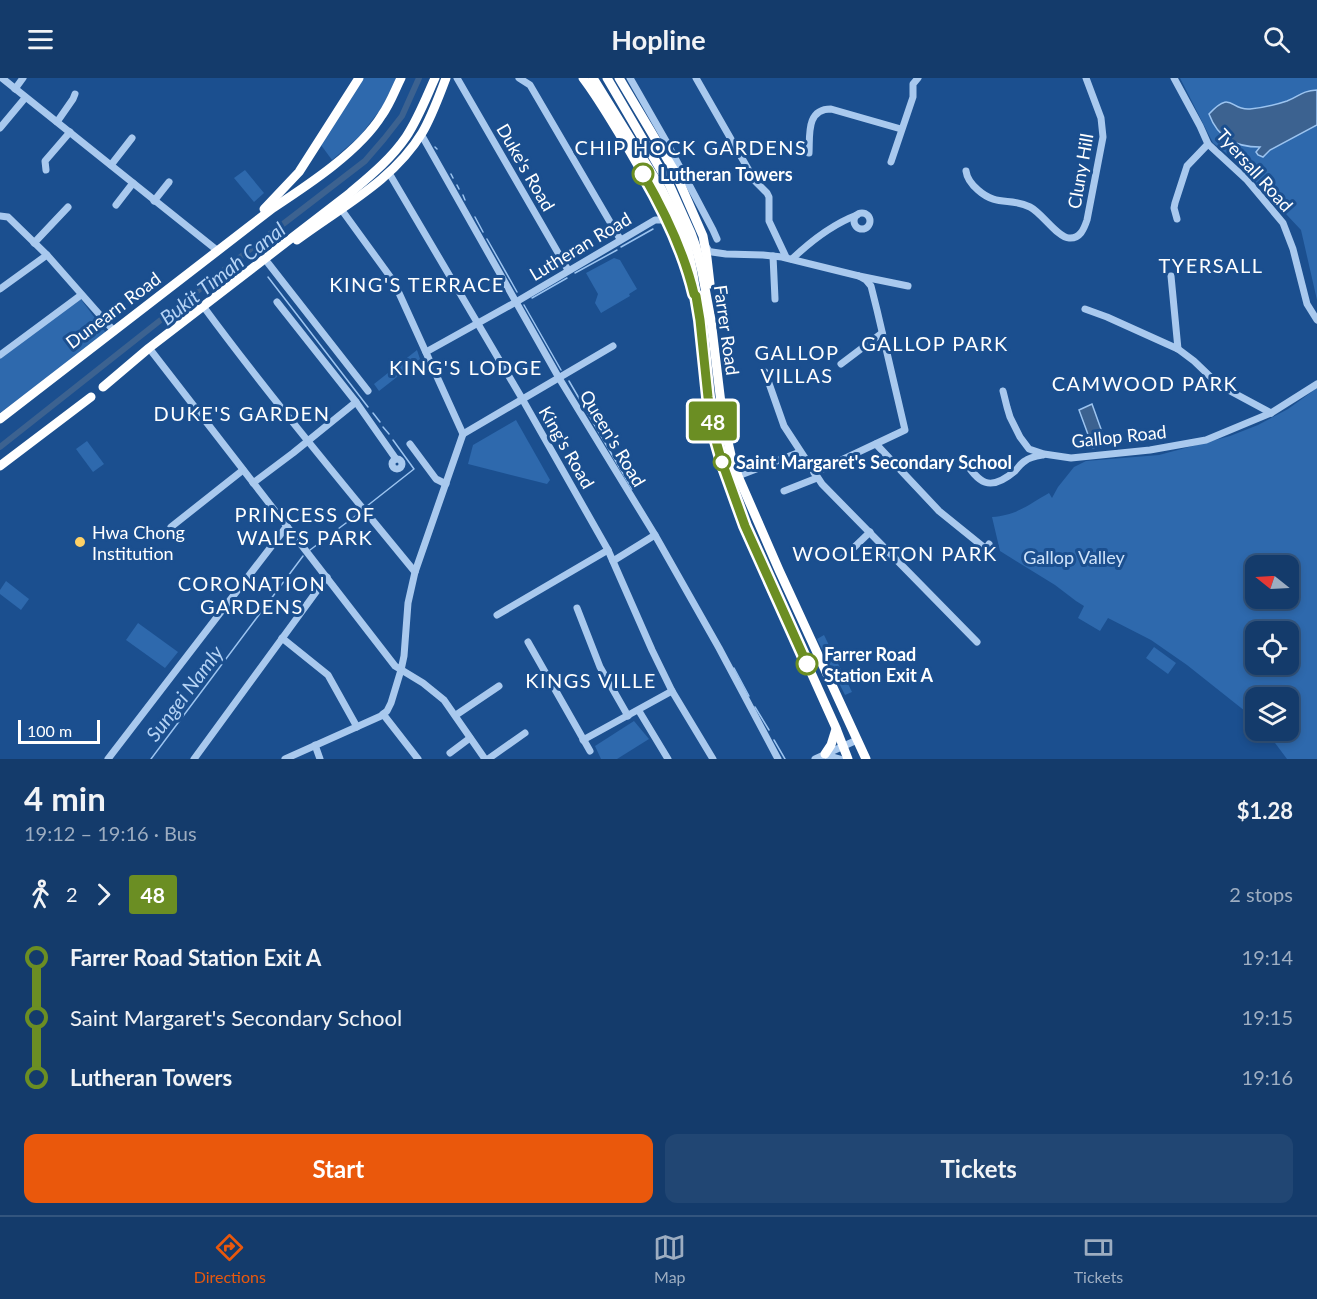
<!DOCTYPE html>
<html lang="en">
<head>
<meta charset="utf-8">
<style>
	body { margin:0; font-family:Lato,sans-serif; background:#214673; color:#f1f3f6; height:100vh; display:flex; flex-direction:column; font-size:22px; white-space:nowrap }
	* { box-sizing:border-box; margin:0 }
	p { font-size:20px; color:#9dadc1 }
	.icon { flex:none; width:33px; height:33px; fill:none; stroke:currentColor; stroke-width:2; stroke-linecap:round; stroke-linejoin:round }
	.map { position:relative; height:681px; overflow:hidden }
	.drawer { display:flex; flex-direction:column; background:#143b6b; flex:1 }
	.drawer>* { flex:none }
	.badge { padding:0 12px; border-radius:4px; font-size:21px; line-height:39px }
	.needle { width:39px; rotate:288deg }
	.fabs { position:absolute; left:1245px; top:477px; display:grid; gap:12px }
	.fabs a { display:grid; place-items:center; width:54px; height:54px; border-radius:12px; background:#143b6b; box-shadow:0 3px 9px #0003,0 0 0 2px #33557e; font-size:30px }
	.scale { position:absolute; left:18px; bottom:15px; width:82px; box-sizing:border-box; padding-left:6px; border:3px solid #fff; border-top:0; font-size:16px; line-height:21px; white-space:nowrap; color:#fff; -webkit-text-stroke:4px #1b4f8f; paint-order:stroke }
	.map>.badge { position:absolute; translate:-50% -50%; box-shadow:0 0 0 3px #fff }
	.legs { display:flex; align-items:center; gap:9px; height:66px; padding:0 24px; font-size:20px }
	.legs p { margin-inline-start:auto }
	.overview { display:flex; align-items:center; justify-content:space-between; height:102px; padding:0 24px }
	h1 { font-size:33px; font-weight:700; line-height:45px }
	.button { display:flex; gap:12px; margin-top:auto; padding:12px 24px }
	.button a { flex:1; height:69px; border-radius:12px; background:#ea580c; color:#fff; font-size:24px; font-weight:700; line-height:69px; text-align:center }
	.button a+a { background:#214673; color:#f1f3f6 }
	ul { padding:0 24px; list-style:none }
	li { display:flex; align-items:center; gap:21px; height:60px; font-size:22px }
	li i { display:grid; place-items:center; width:9px; height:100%; margin:0 8px; background:currentColor }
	li i::after { content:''; width:15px; height:15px; margin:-8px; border:4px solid; border-radius:50%; background:#143b6b }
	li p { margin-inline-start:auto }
	li:first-child i { background:linear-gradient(#0000 50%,currentColor 0) }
	li:last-child i { background:linear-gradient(currentColor 50%,#0000 0) }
	header { display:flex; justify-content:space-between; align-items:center; height:78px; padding:0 24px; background:#143b6b; font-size:27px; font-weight:700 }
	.tab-bar { display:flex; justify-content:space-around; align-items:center; height:84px; border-top:2px solid #33557e; background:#143b6b; font-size:16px; color:#9dadc1 }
	.tab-bar a { display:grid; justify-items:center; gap:3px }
	.tab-bar .on { color:#ea580c }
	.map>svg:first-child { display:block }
	.green { fill:#2e69ad; fill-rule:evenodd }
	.water { fill:#3c6290; stroke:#9cc4f0; stroke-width:1.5 }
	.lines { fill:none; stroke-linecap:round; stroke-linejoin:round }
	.stream { stroke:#9cc4f0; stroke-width:1.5 }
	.canal { stroke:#3c6290; stroke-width:6 }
	.minor { stroke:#a9c9ee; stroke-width:7 }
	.highway { stroke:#fff; stroke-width:9 }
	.line-1-casing { stroke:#fff; stroke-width:14 }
	.line-1 { stroke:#6b8e23; stroke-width:9 }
	.stop-1-dot { fill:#fff; stroke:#6b8e23; stroke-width:3 }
	.poi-dot { fill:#ffd166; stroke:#1b4f8f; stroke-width:2 }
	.labels { text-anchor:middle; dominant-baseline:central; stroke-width:6; stroke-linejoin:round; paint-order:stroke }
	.street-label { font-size:18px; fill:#fff; stroke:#1b4f8f }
	.stop-label { font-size:18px; font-weight:bold; fill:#fff; stroke:#1b4f8f; text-anchor:start }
	.poi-label { font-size:18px; fill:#fff; stroke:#1b4f8f; text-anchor:start }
	.park-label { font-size:18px; fill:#cfe3fa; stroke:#1b4f8f }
	.neighbourhood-label { font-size:20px; letter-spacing:1.5px; fill:#fff; stroke:#1b4f8f }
	.water-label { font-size:20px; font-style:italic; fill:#b5d3f5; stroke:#1b4f8f }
</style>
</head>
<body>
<header><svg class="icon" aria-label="menu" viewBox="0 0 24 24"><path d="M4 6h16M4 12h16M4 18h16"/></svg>Hopline<svg class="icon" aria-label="search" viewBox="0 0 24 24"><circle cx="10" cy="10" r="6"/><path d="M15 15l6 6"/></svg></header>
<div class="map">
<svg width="1317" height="681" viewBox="0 0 1317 681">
	<rect width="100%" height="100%" fill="#1b4f8f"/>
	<g class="green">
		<polygon points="363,0 396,0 383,28 360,58 332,82 321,67"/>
		<polygon points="1180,0 1317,0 1317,222 1301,152 1235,82 1213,65"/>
		<polygon points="245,92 264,115 254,124 234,100"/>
		<polygon points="614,180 620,182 637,211 629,216 630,218 601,235 595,225 598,216 586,195"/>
		<polygon points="80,220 106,255 0,335 0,281"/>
		<polygon points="417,272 420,281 379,313 374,306"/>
		<path d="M 1317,310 L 1317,681 L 1287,681 L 1266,653 L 1288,652 L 1288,620 L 1256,620 L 1255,641 L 1187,587 L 1151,562 L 1108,540 L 1100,553 L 1078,540 L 1084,528 L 1076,523 L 1055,507 L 1000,473 L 992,439 C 1017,437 1028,427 1049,415 L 1052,420 L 1058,409 L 1074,389 L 1086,383 L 1159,377 L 1230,358 L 1258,347 L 1288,331 ZM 1256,488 L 1288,488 L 1288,520 L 1256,520 ZM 1256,554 L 1288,554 L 1288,586 L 1256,586 Z"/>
		<polygon points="516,342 550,402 547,406 468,386 473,367"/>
		<polygon points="87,363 104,386 93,394 76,371"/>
		<polygon points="6,503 29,521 21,532 0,516 0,512"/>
		<polygon points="138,545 178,574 165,590 126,562"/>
		<polygon points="824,557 852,614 845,617 817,561"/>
		<polygon points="1154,569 1176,585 1168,596 1146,580"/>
		<polygon points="634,643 649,661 617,681 601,681 595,668"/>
	</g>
	<g class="water">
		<path d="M 1317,12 L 1317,47 L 1270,72 L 1263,79 L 1258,77 L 1256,74 L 1260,69 C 1235,69 1218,60 1209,36 C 1232,11 1230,33 1250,31 C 1262,30 1275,27 1287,23 C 1300,18 1301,13 1317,12 Z"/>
		<polygon points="1092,326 1106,365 1093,370 1079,332"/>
	</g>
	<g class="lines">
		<g class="stream">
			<polyline points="435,69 437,71"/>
			<polyline points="451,96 453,100"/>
			<polyline points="457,107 459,111"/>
			<polyline points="463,117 465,122"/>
			<polyline points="475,139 483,154"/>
			<polyline points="487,161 517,214"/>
			<polyline points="621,169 653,151"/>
			<polyline points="575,195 617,172"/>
			<polyline points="268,199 368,329"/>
			<polyline points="532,220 567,200"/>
			<polyline points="524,227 561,292"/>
			<polyline points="569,303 632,411"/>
			<polyline points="373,335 380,344"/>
			<polyline points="383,349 389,356"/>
			<polyline points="367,428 414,391 393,362"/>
			<polyline points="310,472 358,436"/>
			<polyline points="734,590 749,618"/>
			<polyline points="755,629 769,652"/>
			<polyline points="774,662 785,681"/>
			<polyline points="151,681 303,478"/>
		</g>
		<polyline class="canal" points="0,369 248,173 365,83 384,61 402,38 419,0"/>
		<g class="minor">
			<polyline points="2,0 218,173"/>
			<polyline points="457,0 568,192"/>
			<polyline points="519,0 530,7 620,161"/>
			<polyline points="630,0 666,63 713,152 717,161"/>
			<polyline points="696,0 755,103 767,115 769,119 769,143 786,179"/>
			<polyline points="1174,0 1200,48 1208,66 1247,102 1283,145 1293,171 1307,226 1317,242"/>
			<polyline points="15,11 23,0"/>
			<polyline points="57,44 73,21 75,16"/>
			<polyline points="0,50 25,20"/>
			<polyline points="421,56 559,300 655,457 719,570 778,681"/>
			<path d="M 809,75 C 810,57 806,31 831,31 L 901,51"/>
			<polyline points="891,84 913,19 913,6 918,0"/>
			<polyline points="111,87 132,60"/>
			<polyline points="46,92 45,83 70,54"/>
			<path d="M 966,93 C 967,101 971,106 978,112 C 997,129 1010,119 1030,129 C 1042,135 1058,160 1069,160 C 1080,161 1084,151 1087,142 L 1103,59 L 1101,40 L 1086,0"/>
			<polyline points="389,95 520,317 608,472 652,572 672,613 713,681"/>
			<polyline points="154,123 169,104"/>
			<polyline points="116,127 133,105"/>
			<circle cx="862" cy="143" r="8"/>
			<polyline points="0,138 8,139 47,177 114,253"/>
			<polyline points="1177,141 1174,130 1175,125 1187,88 1208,66"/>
			<polyline points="34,165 68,129"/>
			<polyline points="705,167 709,173 712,174 726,176 763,177 782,179 859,198 908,208"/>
			<polyline points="773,178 775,221"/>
			<path d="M 792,181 C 811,163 833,146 857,137"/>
			<polyline points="268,185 368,313"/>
			<polyline points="1171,198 1178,271"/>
			<polyline points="0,211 47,177"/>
			<polyline points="277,224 356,324 396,381"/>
			<path d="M 203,228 C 270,319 343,406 415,494"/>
			<polyline points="1085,231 1107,239 1178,271 1194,283 1219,307 1271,335"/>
			<polyline points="149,270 395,588 423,605 444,622 485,681"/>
			<polyline points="426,274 516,224 655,142 664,142 669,145"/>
			<polyline points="0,277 81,217"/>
			<polyline points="841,286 882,255"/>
			<polyline points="765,294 784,348 822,406 977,564"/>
			<polyline points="1003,313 1007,329 1010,339 1020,359 1029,371 1044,376 1071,380 1150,372 1206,362 1271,335 1317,306"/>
			<polyline points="463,356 613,268"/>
			<polyline points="410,366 436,401 446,406"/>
			<polyline points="876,366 939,433 986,471 989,466"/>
			<circle cx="397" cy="386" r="5"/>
			<path d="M 963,381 C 979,405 989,415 1015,393 C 1018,390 1021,385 1025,383 C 1030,379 1037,378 1043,377"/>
			<polyline points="814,395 905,352 877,232 871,208 866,202 859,198"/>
			<polyline points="738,398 800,374"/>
			<polyline points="253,405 293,375 356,324"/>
			<polyline points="784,413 817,400"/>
			<polyline points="171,449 243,392"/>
			<polyline points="842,481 870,454"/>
			<polyline points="613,483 655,457"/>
			<polyline points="577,530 600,589 628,638"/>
			<polyline points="497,537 608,472"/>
			<polyline points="282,560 328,597 357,649"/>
			<polyline points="528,564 590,673"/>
			<polyline points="639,633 668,681"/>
			<polyline points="383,636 418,681"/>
			<polyline points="456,637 499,608"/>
			<polyline points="583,662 672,613"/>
			<polyline points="315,667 320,681"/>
			<polyline points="450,675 470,660"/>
			<polyline points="108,681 287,448"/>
			<polyline points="194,681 327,499"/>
			<polyline points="285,681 381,638 387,633 391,625 401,592 404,578 408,525 415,494 463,356 394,204 341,131"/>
			<polyline points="488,681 525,655"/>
			<polyline points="815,681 857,662"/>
			<polyline points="828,681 833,679 840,681"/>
		</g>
		<g class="highway">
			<path d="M 583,0 C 599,21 612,44 626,67 C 650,108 673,148 687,193"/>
			<polyline points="593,0 661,110 682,152 687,166 693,196 700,242 708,319 716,363 722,385 745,448 836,650 848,681"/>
			<polyline points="607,0 669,106 691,155 696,169 702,194 711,242 723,342 731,377 738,398 779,492 866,681"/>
			<polyline points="619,0 675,94 703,158 707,180 710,206"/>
			<polyline points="264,131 299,94 359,0"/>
			<path d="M 297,162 C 341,129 393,103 422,55 C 432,38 439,18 446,0"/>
			<path d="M 103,309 L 149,270 L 350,115 C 370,98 391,81 406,59 C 418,41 426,20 435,0"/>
			<path d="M 0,341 L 273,130 C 308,107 360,73 382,37 C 390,26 395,12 401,0"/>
			<polyline points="0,388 91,319"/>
			<polyline points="825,676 831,667 836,651"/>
		</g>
	</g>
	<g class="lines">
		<g class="line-1-casing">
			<path id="line-1" d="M 643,96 C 665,134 684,173 694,216 L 696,218 L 700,242 L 708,319 L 716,363 L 722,384 L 745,448 L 807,586"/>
		</g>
		<use href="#line-1" class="line-1"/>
	</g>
	<g class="stop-1-dot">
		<circle cx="643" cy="96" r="10"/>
		<circle cx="722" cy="384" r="8"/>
		<circle cx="807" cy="586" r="10"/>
	</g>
	<circle class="poi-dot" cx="80" cy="464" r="6"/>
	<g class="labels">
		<g class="street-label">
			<text transform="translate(526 89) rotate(60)">Duke's Road</text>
			<text transform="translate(1255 92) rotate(48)">Tyersall Road</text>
			<text transform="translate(1080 93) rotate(-80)">Cluny Hill</text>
			<text transform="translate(580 168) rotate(-31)">Lutheran Road</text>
			<text transform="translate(113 232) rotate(-37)">Dunearn Road</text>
			<text transform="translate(727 252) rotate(82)">Farrer Road</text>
			<text transform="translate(1119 358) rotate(-6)">Gallop Road</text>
			<text transform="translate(613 360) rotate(59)">Queen's Road</text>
			<text transform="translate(567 369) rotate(60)">King's Road</text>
		</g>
		<g class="stop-label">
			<text x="660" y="96">Lutheran Towers</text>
			<text x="736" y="384">Saint Margaret's Secondary School</text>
			<text x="824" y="576">Farrer Road<tspan x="824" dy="21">Station Exit A</tspan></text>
		</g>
		<g class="poi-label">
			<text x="92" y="454">Hwa Chong<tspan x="92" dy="21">Institution</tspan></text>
		</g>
		<g class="park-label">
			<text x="1074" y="479">Gallop Valley</text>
		</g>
		<g class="neighbourhood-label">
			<text x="691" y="69">CHIP HOCK GARDENS</text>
			<text x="1211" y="187">TYERSALL</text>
			<text x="417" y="206">KING'S TERRACE</text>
			<text x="935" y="265">GALLOP PARK</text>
			<text x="797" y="274">GALLOP<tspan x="797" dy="23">VILLAS</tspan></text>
			<text x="466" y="289">KING'S LODGE</text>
			<text x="1145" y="305">CAMWOOD PARK</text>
			<text x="242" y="335">DUKE'S GARDEN</text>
			<text x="305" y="436">PRINCESS OF<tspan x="305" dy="23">WALES PARK</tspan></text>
			<text x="895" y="475">WOOLERTON PARK</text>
			<text x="252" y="505">CORONATION<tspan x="252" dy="23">GARDENS</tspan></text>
			<text x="591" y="602">KINGS VILLE</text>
		</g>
		<g class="water-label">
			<text transform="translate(222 195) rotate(-38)">Bukit Timah Canal</text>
			<text transform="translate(184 615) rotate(-53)">Sungei Namly</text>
		</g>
	</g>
</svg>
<div class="fabs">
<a><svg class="needle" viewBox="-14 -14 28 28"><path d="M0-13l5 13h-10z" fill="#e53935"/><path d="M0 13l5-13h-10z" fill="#9dadc1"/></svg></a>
<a><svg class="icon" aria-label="locate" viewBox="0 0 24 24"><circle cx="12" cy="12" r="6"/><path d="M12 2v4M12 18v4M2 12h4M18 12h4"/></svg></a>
<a><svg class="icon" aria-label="layers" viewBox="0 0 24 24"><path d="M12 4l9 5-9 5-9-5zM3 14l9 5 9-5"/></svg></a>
</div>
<div class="scale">100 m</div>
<b class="badge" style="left:713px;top:343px;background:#6b8e23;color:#fff">48</b>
</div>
<section class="drawer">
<div class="overview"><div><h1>4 min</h1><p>19:12 – 19:16 · Bus</p></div><b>$1.28</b></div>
<div class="legs"><svg class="icon" aria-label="walk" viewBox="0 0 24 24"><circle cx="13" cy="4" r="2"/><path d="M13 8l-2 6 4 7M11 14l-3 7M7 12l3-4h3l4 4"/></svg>2<svg class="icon" aria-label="forward" viewBox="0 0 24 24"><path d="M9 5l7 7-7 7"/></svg><b class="badge" style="background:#6b8e23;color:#fff">48</b><p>2 stops</p></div>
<ul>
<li><i style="color:#6b8e23"></i><b>Farrer Road Station Exit A</b><p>19:14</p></li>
<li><i style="color:#6b8e23"></i><span>Saint Margaret's Secondary School</span><p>19:15</p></li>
<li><i style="color:#6b8e23"></i><b>Lutheran Towers</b><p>19:16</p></li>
</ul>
<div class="button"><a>Start</a><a>Tickets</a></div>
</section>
<nav class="tab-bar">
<a class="on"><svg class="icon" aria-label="directions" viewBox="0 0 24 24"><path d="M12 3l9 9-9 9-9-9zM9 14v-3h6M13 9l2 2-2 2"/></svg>Directions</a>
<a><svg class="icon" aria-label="map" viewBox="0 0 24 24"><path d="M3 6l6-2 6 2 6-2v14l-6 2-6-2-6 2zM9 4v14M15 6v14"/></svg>Map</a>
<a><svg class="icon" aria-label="tickets" viewBox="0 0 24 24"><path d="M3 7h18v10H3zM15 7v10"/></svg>Tickets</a>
</nav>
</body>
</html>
